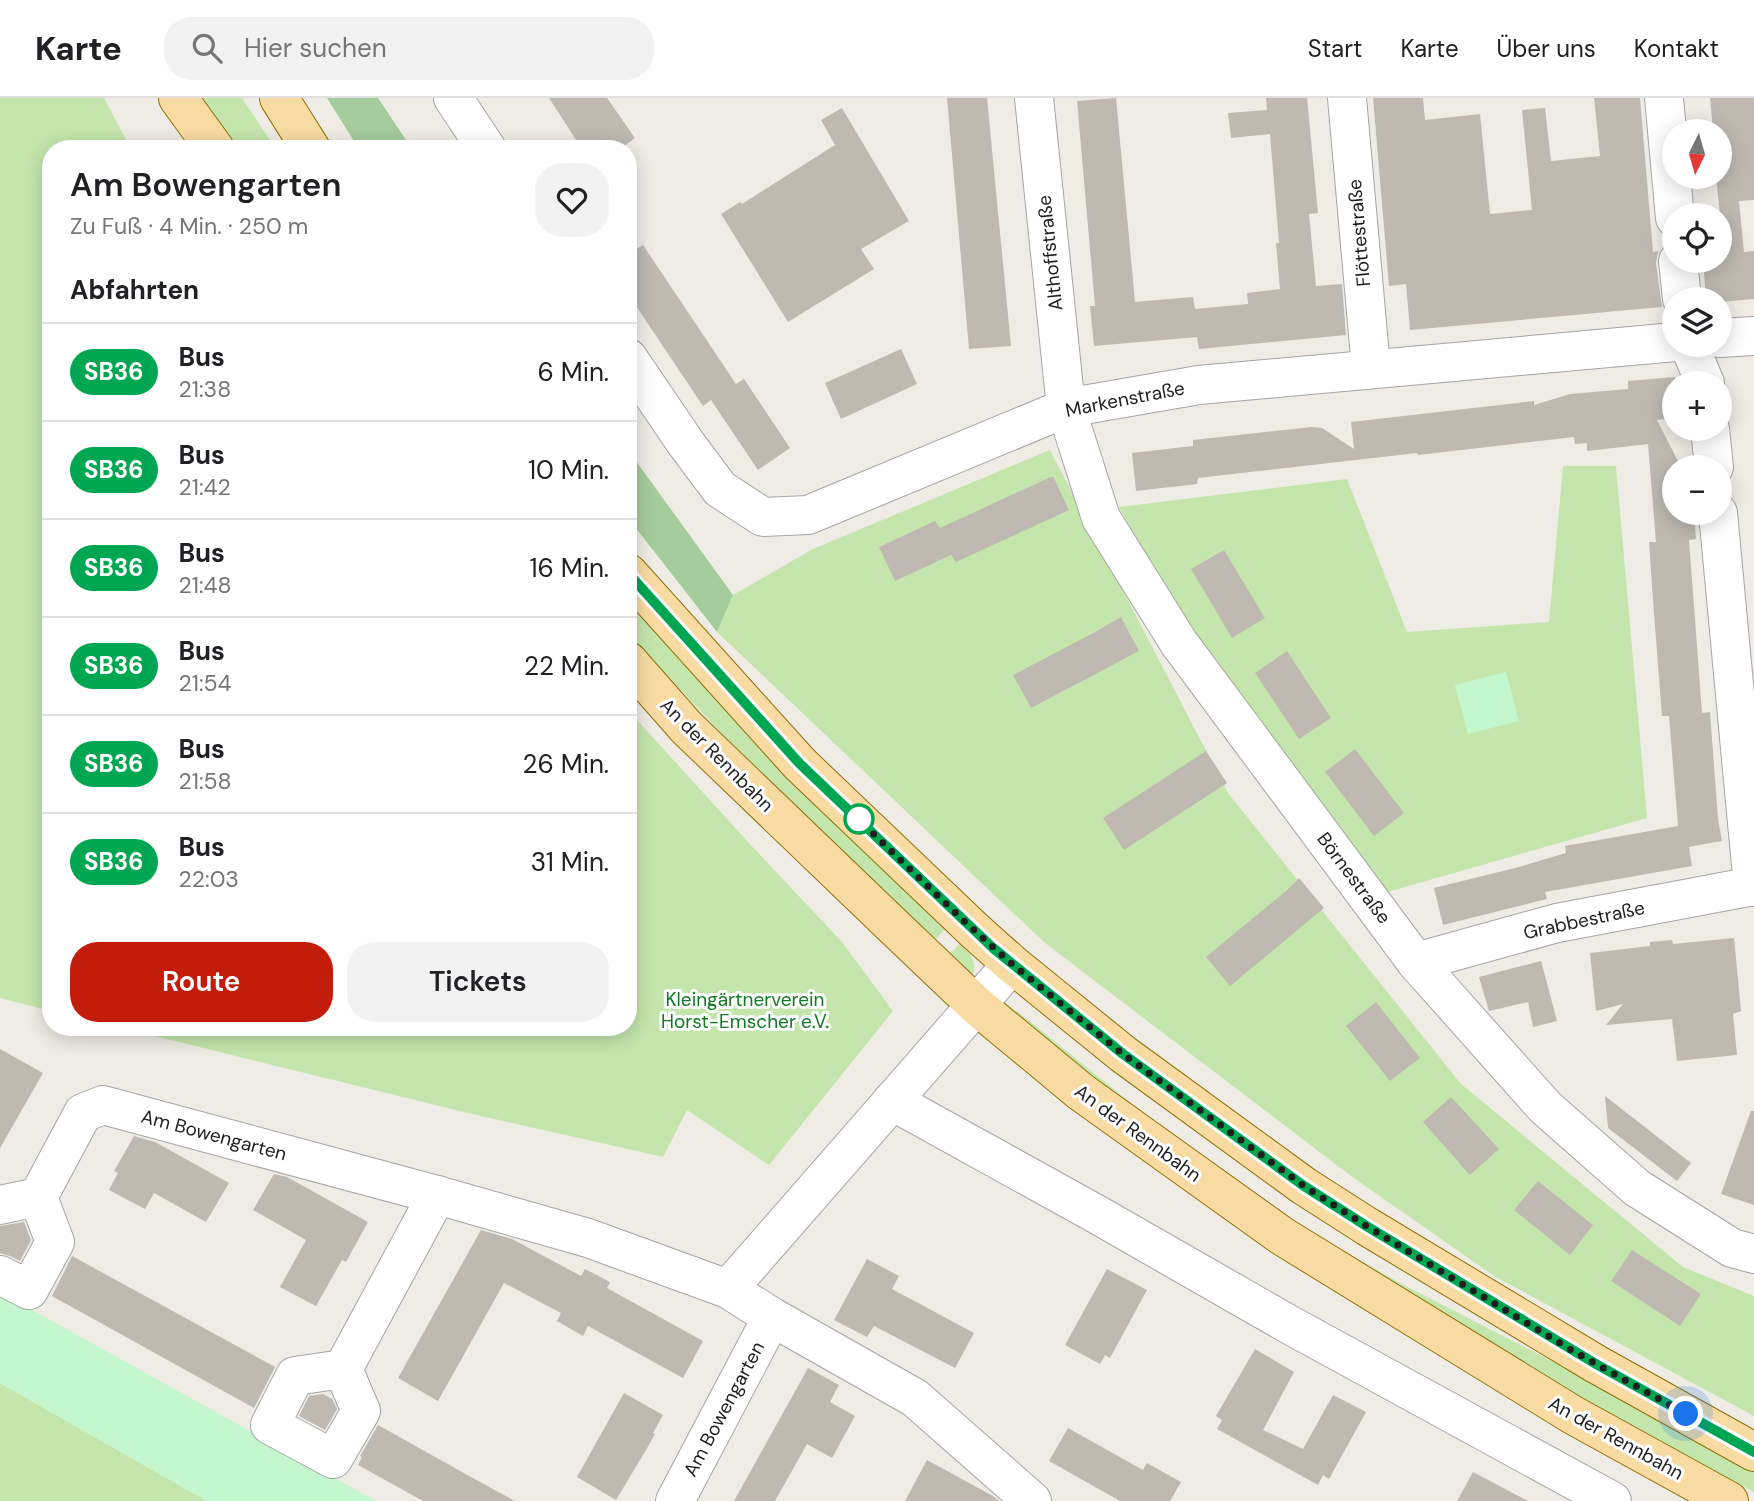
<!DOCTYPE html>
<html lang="de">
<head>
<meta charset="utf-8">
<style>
	body { margin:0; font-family:"DM Sans",sans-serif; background:#f2f2f2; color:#202124; height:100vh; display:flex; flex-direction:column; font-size:26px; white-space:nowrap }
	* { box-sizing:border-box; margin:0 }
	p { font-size:23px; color:#757577 }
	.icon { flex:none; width:38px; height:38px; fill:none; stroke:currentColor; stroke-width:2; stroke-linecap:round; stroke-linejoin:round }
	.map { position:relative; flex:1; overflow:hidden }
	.details { position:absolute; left:42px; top:42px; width:595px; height:896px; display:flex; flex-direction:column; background:#fff; border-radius:28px; box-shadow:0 4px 18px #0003 }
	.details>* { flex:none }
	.badge { padding:0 14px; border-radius:23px; font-size:24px; line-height:46px }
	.needle { width:46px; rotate:185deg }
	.buttons { position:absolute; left:1662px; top:21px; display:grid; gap:14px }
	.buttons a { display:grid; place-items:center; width:70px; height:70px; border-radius:50%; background:#fff; box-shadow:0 4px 18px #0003; font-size:35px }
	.you { position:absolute; width:35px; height:35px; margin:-18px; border:5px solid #fff; border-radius:50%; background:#1a73e8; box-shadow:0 0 0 10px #1a73e833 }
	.map>.badge { position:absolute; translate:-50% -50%; box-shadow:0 0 0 4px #fff }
	h2 { padding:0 28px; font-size:26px; line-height:63px }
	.round { display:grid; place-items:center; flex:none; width:74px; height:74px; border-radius:28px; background:#f2f2f2 }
	.headline { display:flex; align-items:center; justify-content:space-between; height:119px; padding:0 28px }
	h1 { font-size:33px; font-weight:600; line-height:52px }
	.primary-button { display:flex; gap:14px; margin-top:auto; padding:14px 28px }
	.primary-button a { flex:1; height:80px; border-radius:28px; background:#c31c0a; color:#fff; font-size:28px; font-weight:600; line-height:80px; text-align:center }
	.primary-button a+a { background:#f2f2f2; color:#202124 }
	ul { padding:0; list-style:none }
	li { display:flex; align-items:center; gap:21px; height:98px; padding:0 28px; border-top:2px solid #e0e0e0 }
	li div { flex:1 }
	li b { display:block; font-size:26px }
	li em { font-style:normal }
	li .badge { min-width:77px; font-weight:700; text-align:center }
	header { display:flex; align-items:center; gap:42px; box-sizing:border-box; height:98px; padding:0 35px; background:#fff; border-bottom:2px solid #e0e0e0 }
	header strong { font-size:33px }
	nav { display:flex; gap:38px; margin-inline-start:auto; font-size:24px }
	.search { width:490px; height:63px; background:#f2f2f2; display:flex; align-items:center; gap:18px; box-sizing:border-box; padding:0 24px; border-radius:28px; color:#757577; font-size:26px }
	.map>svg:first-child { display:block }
	.grass { fill:#c4e6ad }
	.forest { fill:#a5cc9c }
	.park { fill:#c4f7cd }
	.building { fill:#bfb9b2 }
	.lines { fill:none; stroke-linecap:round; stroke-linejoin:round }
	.minor-casing { stroke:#a5a5a5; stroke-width:40 }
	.major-casing { stroke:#917107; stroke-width:40 }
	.minor { stroke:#fff; stroke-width:38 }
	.major { stroke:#f7dba2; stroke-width:38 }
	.line-casing { stroke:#fff; stroke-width:16 }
	.line { stroke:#00a651; stroke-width:10 }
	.walk { stroke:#1e1e1e; stroke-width:7; stroke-dasharray:0 12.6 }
	.stop-dot { fill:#fff; stroke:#00a651; stroke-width:3.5 }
	.labels { text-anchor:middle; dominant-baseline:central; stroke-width:6; stroke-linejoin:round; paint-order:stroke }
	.street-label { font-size:19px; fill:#1e1e1e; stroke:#fff }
	.park-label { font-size:19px; fill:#117823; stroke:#fff }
</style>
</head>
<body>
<header>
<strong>Karte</strong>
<div class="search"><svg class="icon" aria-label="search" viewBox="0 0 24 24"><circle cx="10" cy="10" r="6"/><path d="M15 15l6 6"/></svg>Hier suchen</div>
<nav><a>Start</a><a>Karte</a><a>Über uns</a><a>Kontakt</a></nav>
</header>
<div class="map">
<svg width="1754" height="1403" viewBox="0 0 1754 1403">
	<rect width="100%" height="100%" fill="#efece5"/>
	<g class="grass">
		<polygon points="0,0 104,0 131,51 51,51 51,913 0,900"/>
		<polygon points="199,0 242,0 276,51 235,51"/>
		<polygon points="1050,352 1228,695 1461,986 1683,1169 1754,1198 1754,1318 1494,1178 1351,1078 1045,845 717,534 733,497 813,451"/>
		<polygon points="1563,368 1616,368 1647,720 1384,795 1202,556 1119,409 1347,381 1407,534 1549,524"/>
		<path d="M 628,499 L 947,829 L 931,847 C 828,744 725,642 628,535 Z"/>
		<polygon points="628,612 748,744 842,844 893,913 769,1067 687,1012 663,1059 472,1016 118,929 628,929"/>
		<path d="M 960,845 C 969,855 979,864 972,877 L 947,860 Z"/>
		<polygon points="1017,913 1131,1005 1194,1052 1312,1135 1400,1185 1573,1274 1754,1372 1754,1394 1638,1332 1384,1189 1104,992 1014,915"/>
		<polygon points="0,1285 207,1403 0,1403"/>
	</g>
	<g class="forest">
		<polygon points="327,0 378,0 412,51 359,51"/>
		<polygon points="628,352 733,497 717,534 628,420"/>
	</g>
	<g class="park">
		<polygon points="1506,574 1519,623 1468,636 1455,587"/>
		<polygon points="0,1194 376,1403 207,1403 0,1285"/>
	</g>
	<g class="building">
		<polygon points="549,0 607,0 635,40 620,51 582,51"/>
		<polygon points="947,0 987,0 1011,248 969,251"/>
		<polygon points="1116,0 1135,204 1193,199 1195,211 1248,206 1247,195 1280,191 1276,145 1279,145 1270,36 1231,40 1228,15 1267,12 1266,0 1307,0 1318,115 1309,116 1316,188 1342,186 1346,237 1199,251 1197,239 1094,248 1090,208 1095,208 1077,3"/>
		<polygon points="1373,0 1423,0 1425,22 1480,16 1490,116 1532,112 1522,12 1545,10 1551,63 1600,58 1594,0 1640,0 1653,154 1658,153 1656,165 1662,209 1410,232 1406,186 1389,188"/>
		<polygon points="1710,0 1754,0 1754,102 1739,103 1744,154 1754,153 1754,201 1720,204 1720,201 1706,201 1703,163 1720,163 1720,117 1716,79 1720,79 1720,33 1713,33"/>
		<polygon points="842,10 909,123 861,151 874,171 788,224 721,116 740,104 742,106 835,47 821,22"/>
		<polygon points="643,147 736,286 744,281 790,350 758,372 711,302 703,308 628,196 628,156"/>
		<polygon points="901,251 917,286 841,321 825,285"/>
		<polygon points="1675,279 1675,320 1657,322 1681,369 1675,369 1675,415 1694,415 1696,441 1689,442 1702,615 1710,614 1718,721 1722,743 1689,749 1692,768 1545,794 1547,801 1443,827 1434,790 1519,769 1566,755 1565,748 1678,728 1669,618 1662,618 1653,502 1649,444 1656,444 1648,346 1587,353 1587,345 1575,346 1574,339 1418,357 1417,355 1198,380 1197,386 1136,393 1132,355 1193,348 1193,342 1312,329 1322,330 1354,351 1351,324 1534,303 1534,307 1570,296 1628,291 1628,283"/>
		<polygon points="1053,378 1069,412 956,464 951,457 895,483 879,449 935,423 940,430"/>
		<polygon points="1224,452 1265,520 1232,540 1191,471"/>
		<polygon points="1121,519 1139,553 1031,610 1013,577 1095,534"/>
		<polygon points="1287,553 1331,620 1299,641 1255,575"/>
		<polygon points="1355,651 1404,715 1374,738 1325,674"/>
		<polygon points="1206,653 1227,685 1124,752 1103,720"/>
		<polygon points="1299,780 1324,810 1230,888 1206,859 1286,793"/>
		<polygon points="1734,840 1741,913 1733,916 1737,957 1677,963 1672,921 1606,927 1623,906 1596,913 1590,855 1650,848 1650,844 1672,842 1673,846"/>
		<polygon points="1541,863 1557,923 1533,929 1528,904 1489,913 1479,879"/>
		<polygon points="1376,904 1420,960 1390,983 1346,928"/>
		<polygon points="0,951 43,975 0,1050"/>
		<polygon points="1605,998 1691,1065 1677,1083 1608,1030"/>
		<polygon points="1451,999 1499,1051 1470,1077 1423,1024"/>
		<polygon points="1751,1013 1754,1013 1754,1107 1721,1096"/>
		<polygon points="134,1038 155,1044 229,1085 206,1124 154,1095 145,1111 109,1092 118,1075 114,1073"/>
		<polygon points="274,1076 287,1079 368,1124 346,1164 342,1162 316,1208 280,1189 306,1142 253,1112"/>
		<polygon points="1538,1083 1593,1127 1570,1157 1514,1112"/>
		<polygon points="24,1124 31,1142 20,1163 10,1158 0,1155 0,1128"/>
		<polygon points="481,1132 512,1141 581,1178 585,1171 610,1184 607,1190 703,1243 683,1280 588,1228 583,1238 557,1223 561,1215 504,1185 438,1303 398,1280"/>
		<polygon points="1632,1152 1701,1196 1680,1228 1611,1183"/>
		<polygon points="72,1158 275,1269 254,1310 52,1198"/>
		<polygon points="867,1161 899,1178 892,1191 974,1235 955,1270 874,1228 867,1239 834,1222"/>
		<polygon points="1107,1171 1147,1192 1110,1260 1105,1257 1100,1266 1065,1247"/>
		<polygon points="1255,1251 1294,1274 1263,1332 1303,1351 1333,1297 1366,1314 1329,1381 1323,1377 1318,1387 1217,1331 1222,1322 1216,1318"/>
		<polygon points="808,1270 839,1287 830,1304 855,1318 832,1360 807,1346 775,1403 734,1403"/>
		<polygon points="624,1295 663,1317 653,1335 655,1336 646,1352 616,1402 577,1379"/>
		<polygon points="323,1296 332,1301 337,1311 325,1332 299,1318 309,1298"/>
		<polygon points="378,1327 471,1379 515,1403 423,1403 358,1367 362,1359 360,1358"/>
		<polygon points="1068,1330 1143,1372 1147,1365 1181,1384 1170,1403 1120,1403 1049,1363"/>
		<polygon points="927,1362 993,1398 999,1403 905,1403"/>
		<polygon points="1473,1374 1528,1403 1457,1403"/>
	</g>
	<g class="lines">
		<g class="minor-casing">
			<g id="minor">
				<polyline points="453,0 487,51"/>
				<polyline points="1034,0 1066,310 1101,420 1179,545 1416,864 1545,1009 1637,1090 1732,1150 1754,1156"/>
				<polyline points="1347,0 1371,270"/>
				<polyline points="1664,0 1675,120"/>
				<polyline points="1678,163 1682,201"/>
				<polyline points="1720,240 1754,238"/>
				<polyline points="1689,247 1705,285"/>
				<polyline points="628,260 685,344 720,391 763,419 808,417 1066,310 1199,287 1675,244"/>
				<polyline points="1710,331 1714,369"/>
				<polyline points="1718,415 1753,789"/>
				<polyline points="1416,864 1557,825 1754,788"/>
				<polyline points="892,1003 1098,1117 1290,1227 1612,1403"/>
				<polyline points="0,1107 38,1099"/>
				<polyline points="0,1177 29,1192 55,1144 38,1099 83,1015 103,1007 437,1097 588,1140 728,1191 772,1219 915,1300 1032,1403"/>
				<polyline points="728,1191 1012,866"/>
				<polyline points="343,1271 361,1313 333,1361 270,1327 295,1278 343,1271 437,1097"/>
				<polyline points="675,1403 772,1219"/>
			</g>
		</g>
		<g class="major-casing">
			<g id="major">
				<polyline points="178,0 215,51"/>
				<polyline points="279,0 311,51"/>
				<polyline points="628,475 800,666 975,833 1012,866 1123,956 1304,1088 1368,1129 1596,1266 1754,1354"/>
				<polyline points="628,563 687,630 890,825 976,907 1081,994 1282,1138 1573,1317 1729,1403"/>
			</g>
		</g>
		<use href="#minor" class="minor"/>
		<use href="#major" class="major"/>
	</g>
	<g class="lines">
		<g class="line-casing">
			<polyline id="line" points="628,475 800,666 993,850 1123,956 1304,1088 1368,1129 1596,1266 1754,1354"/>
		</g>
		<use href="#line" class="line"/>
		<polyline class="walk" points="859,721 857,720 965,824 1012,866 1123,956 1304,1088 1368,1129 1573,1253 1686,1316"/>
	</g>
	<circle class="stop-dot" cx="859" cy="721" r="14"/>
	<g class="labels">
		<g class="street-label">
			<text transform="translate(1359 135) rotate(-95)">Flöttestraße</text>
			<text transform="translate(1050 155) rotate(-96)">Althoffstraße</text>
			<text transform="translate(1125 301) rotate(-11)">Markenstraße</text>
			<text transform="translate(717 657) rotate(45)">An der Rennbahn</text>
			<text transform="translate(1354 780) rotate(53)">Börnestraße</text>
			<text transform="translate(1584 822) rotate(-12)">Grabbestraße</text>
			<text transform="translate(1138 1035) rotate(36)">An der Rennbahn</text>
			<text transform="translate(214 1037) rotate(15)">Am Bowengarten</text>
			<text transform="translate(724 1311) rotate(-62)">Am Bowengarten</text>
			<text transform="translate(1616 1340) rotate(29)">An der Rennbahn</text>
		</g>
		<g class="park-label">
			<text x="745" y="901">Kleingärtnerverein<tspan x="745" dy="22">Horst-Emscher e.V.</tspan></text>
		</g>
	</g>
</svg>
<div class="buttons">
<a><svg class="needle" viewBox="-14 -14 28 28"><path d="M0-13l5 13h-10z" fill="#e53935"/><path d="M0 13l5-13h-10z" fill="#757577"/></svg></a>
<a><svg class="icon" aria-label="locate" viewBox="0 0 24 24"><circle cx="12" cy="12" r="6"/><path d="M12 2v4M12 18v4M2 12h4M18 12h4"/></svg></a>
<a><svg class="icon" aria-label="layers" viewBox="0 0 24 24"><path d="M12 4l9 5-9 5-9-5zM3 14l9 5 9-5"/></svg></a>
<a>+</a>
<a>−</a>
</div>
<div class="you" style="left:1686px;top:1316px"></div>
<section class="details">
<div class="headline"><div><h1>Am Bowengarten</h1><p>Zu Fuß · 4 Min. · 250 m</p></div><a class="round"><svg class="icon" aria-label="heart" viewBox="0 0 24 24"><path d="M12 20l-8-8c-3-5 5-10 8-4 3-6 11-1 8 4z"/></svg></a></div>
<h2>Abfahrten</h2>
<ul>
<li><span class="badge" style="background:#00a651;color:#fff">SB36</span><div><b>Bus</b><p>21:38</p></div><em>6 Min.</em></li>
<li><span class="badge" style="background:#00a651;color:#fff">SB36</span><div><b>Bus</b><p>21:42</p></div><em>10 Min.</em></li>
<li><span class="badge" style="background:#00a651;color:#fff">SB36</span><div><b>Bus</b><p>21:48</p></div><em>16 Min.</em></li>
<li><span class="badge" style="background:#00a651;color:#fff">SB36</span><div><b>Bus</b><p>21:54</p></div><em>22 Min.</em></li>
<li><span class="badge" style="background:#00a651;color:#fff">SB36</span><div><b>Bus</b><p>21:58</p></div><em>26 Min.</em></li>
<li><span class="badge" style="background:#00a651;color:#fff">SB36</span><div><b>Bus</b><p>22:03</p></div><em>31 Min.</em></li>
</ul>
<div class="primary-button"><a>Route</a><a>Tickets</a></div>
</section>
</div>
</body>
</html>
